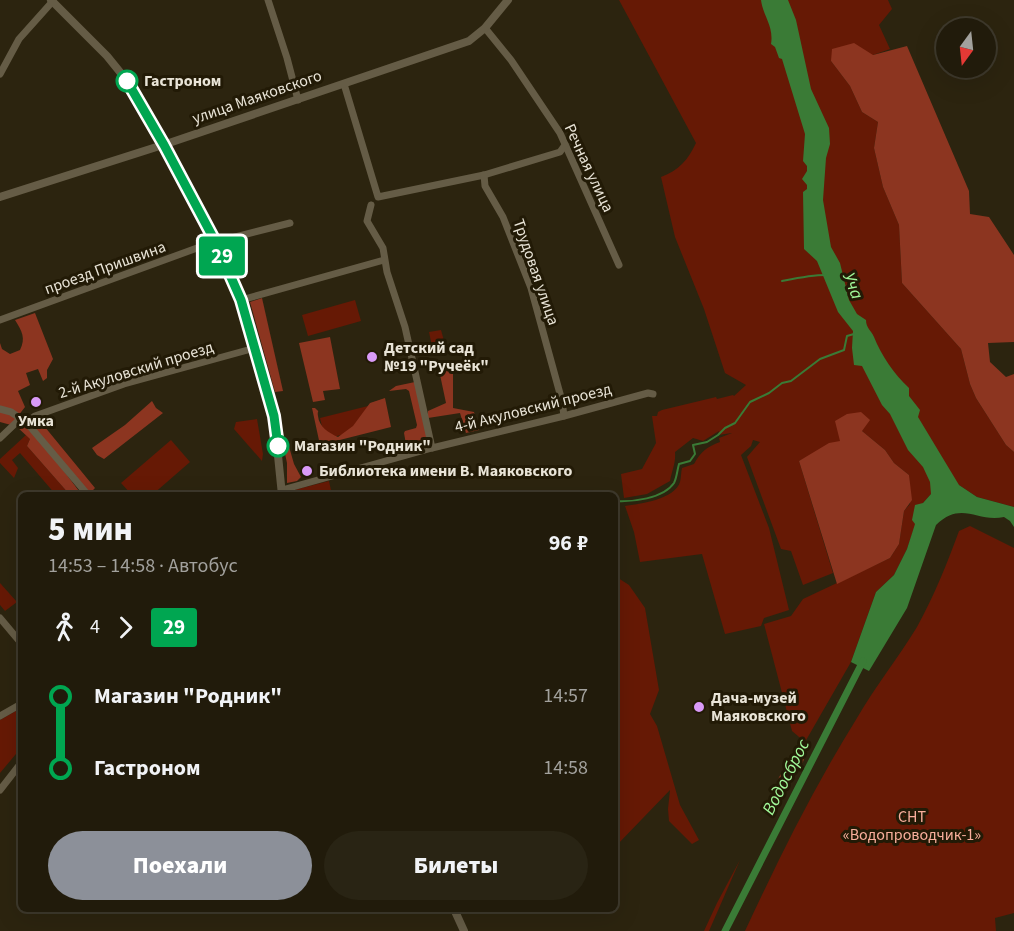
<!DOCTYPE html>
<html lang="ru">
<head>
<meta charset="utf-8">
<style>
	body { margin:0; font-family:"Source Sans 3",sans-serif; background:#292414; color:#f1f3f6; height:100vh; display:flex; flex-direction:column; font-size:22px; white-space:nowrap }
	* { box-sizing:border-box; margin:0 }
	p { font-size:20px; color:#a2a19d }
	.icon { flex:none; width:33px; height:33px; fill:none; stroke:currentColor; stroke-width:2; stroke-linecap:round; stroke-linejoin:round }
	.map { position:relative; flex:1; overflow:hidden }
	.side { position:absolute; left:18px; top:492px; width:600px; height:420px; display:flex; flex-direction:column; background:#211b0b; border-radius:9px; box-shadow:0 6px 24px #0002,0 0 0 2px #3e392c }
	.side>* { flex:none }
	.badge { padding:0 12px; border-radius:4px; font-size:21px; line-height:39px }
	.needle { width:39px; rotate:195deg }
	.tools { position:absolute; left:936px; top:18px; display:grid; gap:12px }
	.tools a { display:grid; place-items:center; width:60px; height:60px; border-radius:50%; background:#211b0b; box-shadow:0 6px 24px #0002,0 0 0 2px #3e392c; font-size:30px }
	.map>.badge { position:absolute; translate:-50% -50%; box-shadow:0 0 0 3px #fff }
	.legs { display:flex; align-items:center; gap:9px; height:66px; padding:0 30px; font-size:20px }
	.legs p { margin-inline-start:auto }
	.headline { display:flex; align-items:center; justify-content:space-between; height:102px; padding:0 30px }
	h1 { font-size:33px; font-weight:800; line-height:45px }
	.primary-button { display:flex; gap:12px; margin-top:auto; padding:12px 30px }
	.primary-button a { flex:1; height:69px; border-radius:36px; background:#8c9099; color:#fff; font-size:24px; font-weight:800; line-height:69px; text-align:center }
	.primary-button a+a { background:#292414; color:#f1f3f6 }
	ul { padding:0 30px; list-style:none }
	li { display:flex; align-items:center; gap:21px; height:72px; font-size:22px }
	li i { display:grid; place-items:center; width:9px; height:100%; margin:0 8px; background:currentColor }
	li i::after { content:''; width:15px; height:15px; margin:-8px; border:4px solid; border-radius:50%; background:#211b0b }
	li p { margin-inline-start:auto }
	li:first-child i { background:linear-gradient(#0000 50%,currentColor 0) }
	li:last-child i { background:linear-gradient(currentColor 50%,#0000 0) }
	.map>svg:first-child { display:block }
	.green { fill:#661905 }
	.forest { fill:#8c3520 }
	.water { fill:#3a7b36 }
	.lines { fill:none; stroke-linecap:round; stroke-linejoin:round }
	.stream { stroke:#3a7b36; stroke-width:2 }
	.canal { stroke:#3a7b36; stroke-width:7 }
	.minor { stroke:#655c46; stroke-width:7 }
	.tertiary { stroke:#655c46; stroke-width:8 }
	.line-1-casing { stroke:#fff; stroke-width:14 }
	.line-1 { stroke:#00a651; stroke-width:9 }
	.stop-1-dot { fill:#fff; stroke:#00a651; stroke-width:3 }
	.poi-dot { fill:#d99af7; stroke:#221a06; stroke-width:2 }
	.labels { text-anchor:middle; dominant-baseline:central; stroke-width:6; stroke-linejoin:round; paint-order:stroke }
	.stop-label { font-size:16px; font-weight:bold; fill:#e9e4d7; stroke:#221a06; text-anchor:start }
	.street-label { font-size:16px; fill:#e9e4d7; stroke:#221a06 }
	.poi-label { font-size:16px; font-weight:bold; fill:#e9e4d7; stroke:#221a06; text-anchor:start }
	.park-label { font-size:16px; fill:#f8ae9b; stroke:#221a06 }
	.water-label { font-size:18px; font-style:italic; fill:#a1f999; stroke:#221a06 }
</style>
</head>
<body>
<div class="map">
<svg width="1014" height="931" viewBox="0 0 1014 931">
	<rect width="100%" height="100%" fill="#2c240f"/>
	<g class="green">
		<path d="M 619,0 L 888,0 L 892,9 L 879,25 L 890,49 L 873,55 L 831,61 L 850,86 L 862,112 L 878,122 L 874,148 L 883,187 L 899,225 L 902,283 L 961,349 L 970,384 L 976,398 L 1006,445 L 1014,452 L 1014,507 L 977,497 L 959,485 L 931,494 L 923,503 L 907,549 L 894,575 L 876,592 L 851,662 L 805,742 L 792,731 L 764,624 L 791,616 L 803,599 L 890,558 L 899,544 L 904,511 L 910,504 L 909,475 L 894,463 L 885,450 L 862,431 L 799,461 L 833,573 L 803,585 L 791,551 L 781,549 L 747,457 L 760,442 L 753,440 L 751,446 L 741,455 L 769,528 L 789,610 L 764,618 L 761,626 L 725,634 L 702,554 L 640,562 L 634,532 L 625,506 C 640,504 675,499 680,482 C 681,478 681,472 682,468 L 694,464 C 701,451 707,447 720,442 L 719,438 L 732,433 L 718,435 L 719,431 L 703,441 L 693,438 L 675,452 C 676,463 672,470 670,481 L 647,494 L 624,498 L 621,474 L 642,469 L 656,443 L 652,416 L 657,416 L 658,412 L 662,410 L 716,397 L 717,399 L 733,395 L 734,396 L 746,385 L 725,373 L 704,309 L 675,237 L 661,177 C 679,170 688,160 696,143 Z"/>
		<polygon points="355,300 361,321 308,336 302,315"/>
		<polygon points="441,330 446,348 433,351 429,332"/>
		<polygon points="380,403 385,424 325,439 320,418"/>
		<polygon points="257,419 263,454 262,461 234,429 236,422"/>
		<polygon points="26,435 30,439 27,446 70,495 56,495 20,453 12,460 18,468 14,478 0,463 0,459"/>
		<polygon points="171,440 190,462 152,495 132,495 121,483"/>
		<polygon points="329,481 332,495 292,495 294,490"/>
		<path d="M 970,526 L 1014,548 L 1014,913 L 995,918 L 996,931 L 745,931 C 779,858 814,787 857,718 C 875,687 898,658 917,627 C 934,596 947,564 959,531 Z"/>
		<polygon points="615,576 629,585 645,608 659,690 650,714 657,726 680,805 699,840 692,844 669,821 668,809 670,790 615,847"/>
		<polygon points="0,583 17,602 5,611 0,605"/>
		<polygon points="21,708 21,748 0,773 0,720"/>
		<polygon points="740,860 709,931 704,931 717,903"/>
	</g>
	<g class="forest">
		<polygon points="854,43 873,55 907,46 969,191 970,214 989,217 1014,255 1014,342 988,343 990,362 1006,377 1014,374 1014,452 1006,445 976,398 970,384 961,349 902,283 899,225 883,187 874,148 878,122 862,112 850,86 831,61 832,49"/>
		<polygon points="262,298 283,391 275,392 250,302"/>
		<path d="M 35,313 L 53,359 L 47,370 L 47,378 L 43,381 L 38,369 L 26,373 L 30,385 L 18,391 L 25,407 L 11,425 L 0,422 L 0,343 L 2,349 L 10,354 L 20,350 C 26,338 22,331 15,320 Z"/>
		<polygon points="330,337 340,389 323,391 325,400 313,402 299,343"/>
		<polygon points="441,365 453,371 453,408 474,412 479,430 466,433 460,413 428,418 428,411 446,403 439,370"/>
		<polygon points="415,382 428,437 425,444 407,450 404,433 405,431 416,428 417,425 409,391 406,389 389,391 396,386"/>
		<path d="M 385,398 L 391,427 L 320,445 L 312,408 L 315,408 C 321,414 317,408 318,416 C 319,427 329,433 338,437 L 353,426 L 370,403 Z"/>
		<polygon points="152,401 156,408 163,413 104,459 97,455 92,448 125,425"/>
		<polygon points="861,412 870,420 862,431 885,450 894,463 909,475 912,500 904,511 899,544 890,558 837,584 799,461 829,443 840,441 835,421 847,414"/>
		<polygon points="26,420 32,428 40,421 95,488 88,495 41,441 82,495 70,495 27,446 30,439 16,426"/>
		<polygon points="288,443 294,464 301,477 297,481 287,483 287,463 284,449"/>
		<path d="M 805,742 L 808,747 L 803,762 L 790,780 L 789,788 L 783,794 L 777,781 C 785,767 792,751 805,742 Z"/>
	</g>
	<path class="water" d="M 761,0 L 788,0 L 796,20 L 811,89 L 829,128 L 830,144 L 826,158 L 823,200 L 831,247 L 840,263 L 849,300 L 857,314 L 866,320 C 866,328 871,330 874,337 C 881,355 894,374 909,388 L 909,396 L 920,410 L 918,417 L 959,485 L 977,497 L 1014,507 L 1014,527 L 1010,521 L 1004,517 C 977,523 962,500 936,525 L 907,608 L 869,671 L 851,662 L 876,592 L 894,575 L 907,549 L 915,524 L 912,520 L 915,505 L 923,503 L 931,494 L 930,482 L 923,467 L 908,450 L 890,414 L 882,405 L 862,366 L 854,365 L 852,348 L 853,331 L 838,312 L 817,261 L 804,249 L 803,192 L 807,189 L 807,185 L 802,179 L 807,171 L 807,166 L 803,161 L 805,134 L 782,59 L 779,58 L 775,47 L 771,44 C 774,26 763,16 761,0 Z"/>
	<g class="lines">
		<g class="stream">
			<path d="M 782,281 C 797,278 811,275 826,275"/>
			<path d="M 615,501 C 632,502 663,499 674,483 C 677,477 677,471 679,464 L 690,461 L 695,454 L 693,445 L 707,442 L 718,435 L 725,428 L 735,423 L 750,402 L 769,393 L 782,383 L 791,381 L 820,359 L 844,350 L 847,336 L 854,334"/>
		</g>
		<polyline class="canal" points="725,931 863,661"/>
		<g class="minor">
			<polyline points="268,0 287,58 298,100"/>
			<polyline points="485,28 511,60 560,133 619,265"/>
			<polyline points="0,74 19,39 53,1"/>
			<polyline points="344,84 378,197 484,175 560,152 565,145"/>
			<polyline points="484,175 485,186 503,217 531,288 562,401 564,416"/>
			<polyline points="371,205 367,221 383,248 387,272 405,327 432,448"/>
			<polyline points="241,300 384,260"/>
			<polyline points="0,320 208,244 290,223"/>
			<polyline points="0,409 11,412 27,423 88,495"/>
			<polyline points="27,423 35,416 124,384 255,348"/>
			<polyline points="0,438 21,418"/>
			<polyline points="282,490 432,448 564,416 648,393 653,394"/>
			<polyline points="0,618 21,643"/>
			<polyline points="0,716 21,704"/>
			<polyline points="0,790 21,763"/>
		</g>
		<g class="tertiary">
			<polyline points="51,0 107,56 124,77 164,145 216,243 241,300 274,416 282,495"/>
			<polyline points="0,197 169,143 469,41 485,28 508,0"/>
			<polyline points="454,909 464,931"/>
		</g>
	</g>
	<g class="lines">
		<g class="line-1-casing">
			<polyline id="line-1" points="127,81 164,145 216,243 241,300 274,416 278,446"/>
		</g>
		<use href="#line-1" class="line-1"/>
	</g>
	<g class="stop-1-dot">
		<circle cx="127" cy="81" r="10"/>
		<circle cx="278" cy="446" r="10"/>
	</g>
	<g class="poi-dot">
		<circle cx="372" cy="357" r="6"/>
		<circle cx="36" cy="402" r="6"/>
		<circle cx="307" cy="471" r="6"/>
		<circle cx="699" cy="707" r="6"/>
	</g>
	<g class="labels">
		<g class="stop-label">
			<text x="144" y="81">Гастроном</text>
			<text x="294" y="446">Магазин "Родник"</text>
		</g>
		<g class="street-label">
			<text transform="translate(257 97) rotate(-19)">улица Маяковского</text>
			<text transform="translate(589 168) rotate(65)">Речная улица</text>
			<text transform="translate(105 268) rotate(-20)">проезд Пришвина</text>
			<text transform="translate(536 272) rotate(71)">Трудовая улица</text>
			<text transform="translate(136 370) rotate(-17)">2-й Акуловский проезд</text>
			<text transform="translate(533 408) rotate(-14)">4-й Акуловский проезд</text>
		</g>
		<g class="poi-label">
			<text x="384" y="348">Детский сад<tspan x="384" dy="18">№19 "Ручеёк"</tspan></text>
			<text x="36" y="421" text-anchor="middle">Умка</text>
			<text x="319" y="471">Библиотека имени В. Маяковского</text>
			<text x="711" y="698">Дача-музей<tspan x="711" dy="18">Маяковского</tspan></text>
		</g>
		<g class="park-label">
			<text x="912" y="817">СНТ<tspan x="912" dy="18">«Водопроводчик-1»</tspan></text>
		</g>
		<g class="water-label">
			<text transform="translate(853 286) rotate(68)">Уча</text>
			<text transform="translate(786 777) rotate(-63)">Водосброс</text>
		</g>
	</g>
</svg>
<div class="tools">
<a><svg class="needle" viewBox="-14 -14 28 28"><path d="M0-13l5 13h-10z" fill="#e53935"/><path d="M0 13l5-13h-10z" fill="#a2a19d"/></svg></a>
</div>
<b class="badge" style="left:222px;top:256px;background:#00a651;color:#fff">29</b>
<section class="side">
<div class="headline"><div><h1>5 мин</h1><p>14:53 – 14:58 · Автобус</p></div><b>96 ₽</b></div>
<div class="legs"><svg class="icon" aria-label="walk" viewBox="0 0 24 24"><circle cx="13" cy="4" r="2"/><path d="M13 8l-2 6 4 7M11 14l-3 7M7 12l3-4h3l4 4"/></svg>4<svg class="icon" aria-label="forward" viewBox="0 0 24 24"><path d="M9 5l7 7-7 7"/></svg><b class="badge" style="background:#00a651;color:#fff">29</b></div>
<ul>
<li><i style="color:#00a651"></i><b>Магазин &quot;Родник&quot;</b><p>14:57</p></li>
<li><i style="color:#00a651"></i><b>Гастроном</b><p>14:58</p></li>
</ul>
<div class="primary-button"><a>Поехали</a><a>Билеты</a></div>
</section>
</div>
</body>
</html>
